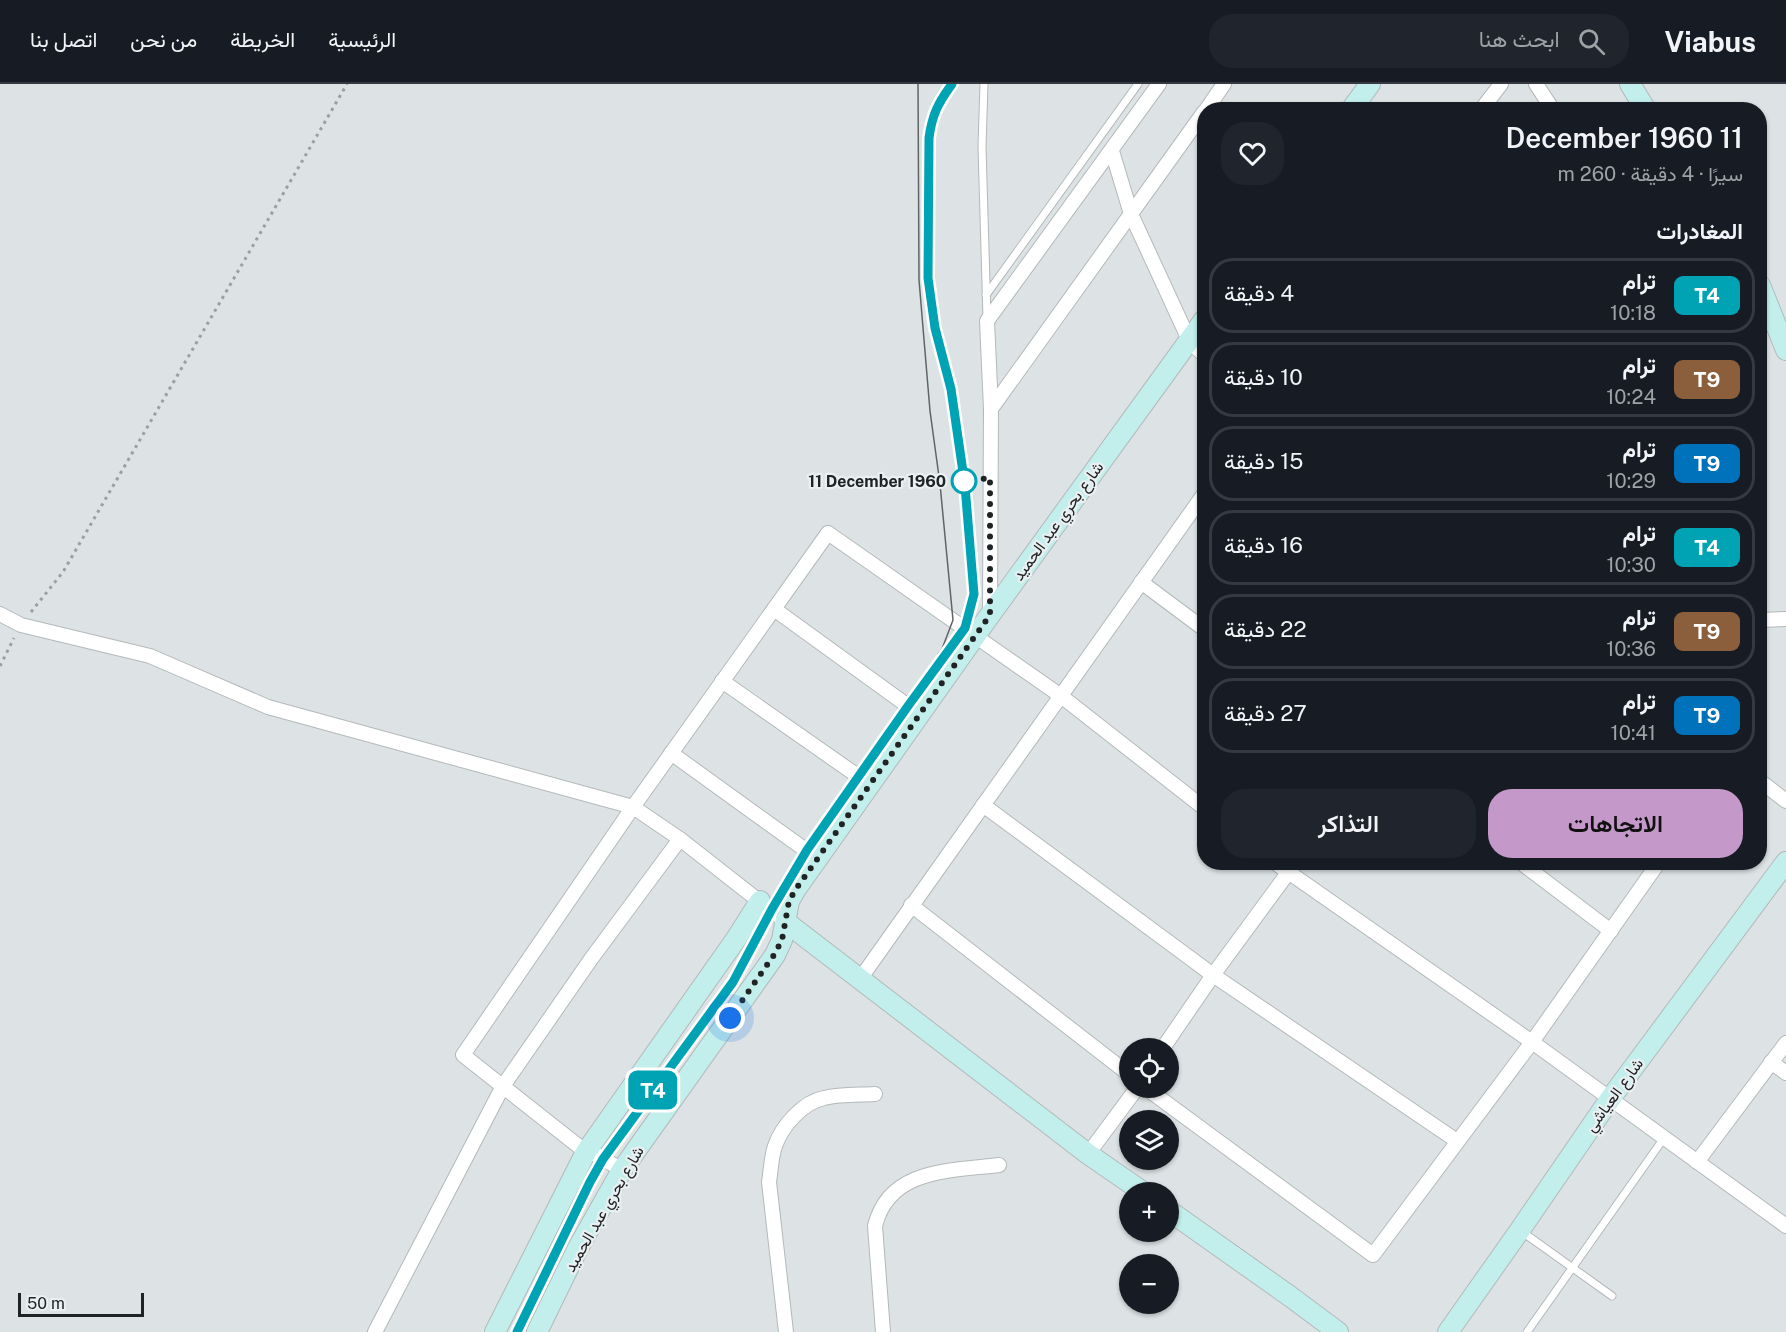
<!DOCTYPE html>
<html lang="ar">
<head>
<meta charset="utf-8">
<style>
	body { margin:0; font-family:"Public Sans",Vazirmatn,sans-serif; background:#20242c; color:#f1f3f6; direction:rtl; height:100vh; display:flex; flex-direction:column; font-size:22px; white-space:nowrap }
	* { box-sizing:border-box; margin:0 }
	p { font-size:20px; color:#9ea1a6 }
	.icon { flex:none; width:33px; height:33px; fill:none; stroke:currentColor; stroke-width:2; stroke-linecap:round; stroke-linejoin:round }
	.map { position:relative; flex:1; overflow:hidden; direction:ltr }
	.details { position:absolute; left:1197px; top:18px; width:570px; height:768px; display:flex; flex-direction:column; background:#171b24; border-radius:24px; box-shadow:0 2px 4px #0004; direction:rtl }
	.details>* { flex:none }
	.badge { padding:0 12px; border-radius:9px; font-size:21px; line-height:39px }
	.buttons { position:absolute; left:1119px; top:954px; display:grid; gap:12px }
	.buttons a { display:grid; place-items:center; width:60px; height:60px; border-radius:50%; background:#171b24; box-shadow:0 2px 4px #0004; font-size:30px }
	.scale { position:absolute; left:18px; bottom:15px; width:126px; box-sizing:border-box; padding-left:6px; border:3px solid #202323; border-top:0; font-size:16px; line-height:21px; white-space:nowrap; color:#202323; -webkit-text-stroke:4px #eaf0f2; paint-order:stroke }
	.you { position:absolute; width:30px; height:30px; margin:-15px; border:4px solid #fff; border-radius:50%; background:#1a73e8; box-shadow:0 0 0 9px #1a73e833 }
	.map>.badge { position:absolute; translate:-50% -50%; box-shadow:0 0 0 3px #fff }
	h2 { padding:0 24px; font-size:22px; line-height:54px }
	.round { display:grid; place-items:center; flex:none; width:63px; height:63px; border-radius:24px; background:#20242c }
	.overview { display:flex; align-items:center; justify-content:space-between; height:102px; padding:0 24px }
	h1 { font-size:28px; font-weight:600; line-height:45px }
	.action { display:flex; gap:12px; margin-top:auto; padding:12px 24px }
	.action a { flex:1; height:69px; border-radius:24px; background:#c499ca; color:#111; font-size:24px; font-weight:600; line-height:69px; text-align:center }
	.action a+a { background:#20242c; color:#f1f3f6 }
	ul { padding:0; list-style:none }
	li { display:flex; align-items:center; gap:18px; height:75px; margin:0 12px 9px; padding:0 12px; border:3px solid #363941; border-radius:24px }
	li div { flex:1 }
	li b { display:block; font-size:22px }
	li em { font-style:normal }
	li .badge { min-width:66px; font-weight:700; text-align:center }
	header { display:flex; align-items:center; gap:36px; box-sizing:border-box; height:84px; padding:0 30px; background:#171b24; border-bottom:2px solid #363941 }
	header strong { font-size:28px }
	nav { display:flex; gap:33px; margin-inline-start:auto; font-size:21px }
	.search { width:420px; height:54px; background:#20242c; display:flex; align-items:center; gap:15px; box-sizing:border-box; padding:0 21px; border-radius:24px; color:#9ea1a6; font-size:22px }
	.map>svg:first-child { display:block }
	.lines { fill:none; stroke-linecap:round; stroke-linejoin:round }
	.lane-casing { stroke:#b3b9ba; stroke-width:9 }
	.street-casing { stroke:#b3b9ba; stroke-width:16 }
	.secondary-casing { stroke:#b3b9ba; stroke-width:22 }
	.path { stroke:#9a9fa1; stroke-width:3; stroke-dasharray:3 4.5; stroke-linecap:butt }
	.lane { stroke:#fff; stroke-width:7 }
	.street { stroke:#fff; stroke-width:14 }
	.secondary { stroke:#c2eeeb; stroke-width:20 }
	.tram { stroke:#606464; stroke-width:1.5 }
	.line-casing { stroke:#fff; stroke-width:14 }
	.line { stroke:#00a3b4; stroke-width:9 }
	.walk { stroke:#202323; stroke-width:6; stroke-dasharray:0 10.8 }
	.stop-dot { fill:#fff; stroke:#00a3b4; stroke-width:3 }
	.labels { text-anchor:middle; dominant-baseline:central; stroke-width:4.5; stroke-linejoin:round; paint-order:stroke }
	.stop-label { font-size:16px; font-weight:bold; fill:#202323; stroke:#eaf0f2; text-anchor:end }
	.street-label { font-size:16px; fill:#202323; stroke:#eaf0f2 }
</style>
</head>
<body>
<header>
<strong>Viabus</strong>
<div class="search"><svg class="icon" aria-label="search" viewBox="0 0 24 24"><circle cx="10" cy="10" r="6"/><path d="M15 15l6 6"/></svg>ابحث هنا</div>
<nav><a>الرئيسية</a><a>الخريطة</a><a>من نحن</a><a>اتصل بنا</a></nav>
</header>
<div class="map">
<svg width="1786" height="1248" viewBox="0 0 1786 1248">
	<rect width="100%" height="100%" fill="#dde3e5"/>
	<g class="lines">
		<g class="lane-casing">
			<g id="lane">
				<polyline points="984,0 982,63 987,234"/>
				<polyline points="986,211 1138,0"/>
				<polyline points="1521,1147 1612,1212"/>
				<polyline points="1527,1248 1664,1054"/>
			</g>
		</g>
		<g class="street-casing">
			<g id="street">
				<polyline points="1536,0 1553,26"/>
				<polyline points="1206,26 1224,0"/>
				<polyline points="1481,26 1501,0"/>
				<polyline points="1112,67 1131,130 1190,258 1204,271"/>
				<polyline points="991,325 1204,28"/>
				<polyline points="1141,498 1204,545"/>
				<polyline points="774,525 919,630"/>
				<polyline points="0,530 21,541 150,572 268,623 633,723 680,755 787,839"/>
				<polyline points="990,531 991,325 987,237 1159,0"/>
				<polyline points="1760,536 1786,535"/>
				<polyline points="722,597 852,688 869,702"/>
				<polyline points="671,669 818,775"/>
				<polyline points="1760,697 1786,717"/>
				<polyline points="983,721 1213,891 1457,1057"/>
				<polyline points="1274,778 1532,958 1786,1142"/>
				<polyline points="1520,778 1611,847"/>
				<polyline points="911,821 1130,991"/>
				<polyline points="860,895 1204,410"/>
				<polyline points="1163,964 1213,891 1296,778"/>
				<polyline points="1771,978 1786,989"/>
				<polyline points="1146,1004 1373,1171 1532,958 1659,778"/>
				<polyline points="1088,1070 1137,1004"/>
				<polyline points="1697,1078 1786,959"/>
				<polyline points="622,1086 597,1071 586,1068 463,971 633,723 828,449 1061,612 1204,724"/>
				<polyline points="375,1248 503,1002 591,875 680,755"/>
				<path d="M 786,1248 L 769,1098 C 771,1086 771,1074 775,1062 C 782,1042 803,1018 824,1014 C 840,1010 858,1011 875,1010"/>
				<path d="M 883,1248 L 875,1142 C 889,1084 951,1087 999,1081"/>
			</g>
		</g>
		<g class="secondary-casing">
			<g id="secondary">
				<polyline points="1630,0 1646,26"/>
				<polyline points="1351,26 1370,0"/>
				<polyline points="1760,201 1786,266"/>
				<polyline points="787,839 1088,1070 1143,1108"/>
				<polyline points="1168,1126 1291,1213 1338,1248"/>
				<polyline points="495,1248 586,1068 736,855 760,817"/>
				<polyline points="537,1248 578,1164 622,1086 775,871 782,856 789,817 796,805 990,531 1204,236"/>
				<polyline points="1448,1248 1520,1146 1610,1015 1786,778"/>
			</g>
		</g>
		<g class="path">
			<polyline points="31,528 63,488 347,0"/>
			<polyline points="0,582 14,554"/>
		</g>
		<use href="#lane" class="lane"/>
		<use href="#street" class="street"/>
		<use href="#secondary" class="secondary"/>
		<g class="tram">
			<polyline points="918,0 919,196 930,327 940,400 953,536 942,565 938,570"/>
			<path d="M 517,1248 L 590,1098 L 603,1075 L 733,898 L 772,825 L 807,766 L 908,622 L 965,544 L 973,510 L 965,402 L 951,305 L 935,244 L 928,194 L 929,54 C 932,31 938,19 952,0"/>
		</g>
	</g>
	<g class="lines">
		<g class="line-casing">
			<path id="line" d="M 517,1248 L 590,1098 L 603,1075 L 733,898 L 772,825 L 807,766 L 908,622 L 965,544 L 974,510 L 965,402 L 951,305 L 935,244 L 928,194 L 929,54 C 932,31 938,19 952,0"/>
		</g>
		<use href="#line" class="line"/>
		<polyline class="walk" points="730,934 774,871 782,856 789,817 796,805 990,531 990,394 964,397"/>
	</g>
	<circle class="stop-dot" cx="964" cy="397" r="12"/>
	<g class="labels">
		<g class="stop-label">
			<text x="946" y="397">11 December 1960</text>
		</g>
		<g class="street-label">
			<text transform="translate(1058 437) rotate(-54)">شارع بحري عبد الحميد</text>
			<text transform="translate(1614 1011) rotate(-54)">شارع العياشي</text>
			<text transform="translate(604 1125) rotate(-60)">شارع بحري عبد الحميد</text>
		</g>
	</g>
</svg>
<div class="buttons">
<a><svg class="icon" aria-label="locate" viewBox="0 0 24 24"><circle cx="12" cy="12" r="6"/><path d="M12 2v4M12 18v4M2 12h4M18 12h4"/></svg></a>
<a><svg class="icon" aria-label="layers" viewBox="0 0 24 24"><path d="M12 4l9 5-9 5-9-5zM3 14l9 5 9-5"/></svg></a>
<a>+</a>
<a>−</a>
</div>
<div class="scale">50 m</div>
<div class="you" style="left:730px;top:934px"></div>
<b class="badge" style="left:653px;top:1006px;background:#00a3b4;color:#fff">T4</b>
<section class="details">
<div class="overview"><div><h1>11 December 1960</h1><p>سيرًا · 4 دقيقة · 260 m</p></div><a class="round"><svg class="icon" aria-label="heart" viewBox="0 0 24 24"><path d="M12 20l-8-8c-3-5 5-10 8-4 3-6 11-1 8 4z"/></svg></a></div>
<h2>المغادرات</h2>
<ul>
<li><span class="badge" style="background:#00a3b4;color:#fff">T4</span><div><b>ترام</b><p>10:18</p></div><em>4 دقيقة</em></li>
<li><span class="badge" style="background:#8b5e3c;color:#fff">T9</span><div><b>ترام</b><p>10:24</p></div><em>10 دقيقة</em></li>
<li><span class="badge" style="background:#0072bc;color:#fff">T9</span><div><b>ترام</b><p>10:29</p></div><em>15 دقيقة</em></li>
<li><span class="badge" style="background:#00a3b4;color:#fff">T4</span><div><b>ترام</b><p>10:30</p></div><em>16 دقيقة</em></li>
<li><span class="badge" style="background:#8b5e3c;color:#fff">T9</span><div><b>ترام</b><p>10:36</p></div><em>22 دقيقة</em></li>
<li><span class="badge" style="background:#0072bc;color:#fff">T9</span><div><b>ترام</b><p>10:41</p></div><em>27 دقيقة</em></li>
</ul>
<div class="action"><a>الاتجاهات</a><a>التذاكر</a></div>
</section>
</div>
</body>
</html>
